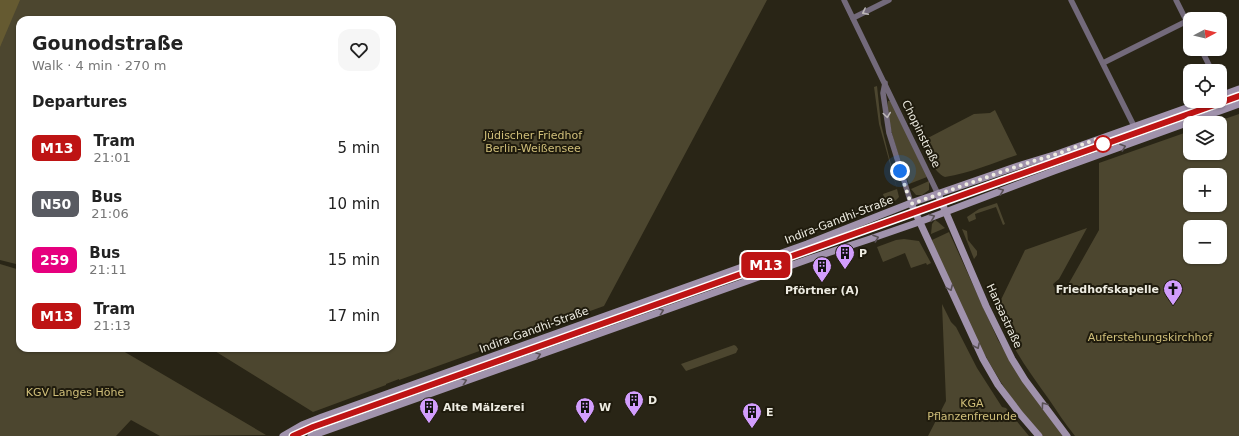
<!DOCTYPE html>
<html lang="en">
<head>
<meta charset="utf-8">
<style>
	body { margin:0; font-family:"DejaVu Sans",sans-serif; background:#f6f6f6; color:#222; height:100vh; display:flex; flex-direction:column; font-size:15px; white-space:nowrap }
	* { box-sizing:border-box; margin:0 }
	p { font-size:13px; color:#767676 }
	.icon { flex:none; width:22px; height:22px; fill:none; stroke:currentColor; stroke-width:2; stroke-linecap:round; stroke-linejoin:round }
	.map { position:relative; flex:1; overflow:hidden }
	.drawer { position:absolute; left:16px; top:16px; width:380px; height:336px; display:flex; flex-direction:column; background:#fff; border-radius:12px; box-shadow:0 1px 3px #0004 }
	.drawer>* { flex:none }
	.badge { padding:0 8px; border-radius:6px; font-size:14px; line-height:26px }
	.needle { width:26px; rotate:83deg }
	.tools { position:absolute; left:1183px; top:12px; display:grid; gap:8px }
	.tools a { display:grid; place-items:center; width:44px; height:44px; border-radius:8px; background:#fff; box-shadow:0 1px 3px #0004; font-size:20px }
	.you { position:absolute; width:20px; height:20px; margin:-10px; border:3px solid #fff; border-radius:50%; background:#1a73e8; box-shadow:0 0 0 6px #1a73e833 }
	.map>.badge { position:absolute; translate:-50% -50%; box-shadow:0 0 0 2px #fff }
	h2 { padding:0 16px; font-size:15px; line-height:36px }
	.round { display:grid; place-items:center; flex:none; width:42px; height:42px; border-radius:12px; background:#f6f6f6 }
	.head { display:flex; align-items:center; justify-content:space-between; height:68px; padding:0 16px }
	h1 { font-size:19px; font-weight:600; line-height:30px }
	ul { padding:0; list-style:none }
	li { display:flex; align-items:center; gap:12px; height:56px; padding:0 16px }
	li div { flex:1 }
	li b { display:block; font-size:15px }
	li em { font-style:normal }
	li .badge { min-width:44px; font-weight:700; text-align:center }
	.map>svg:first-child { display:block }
	.green { fill:#4c462f; fill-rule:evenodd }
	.forest { fill:#655a31 }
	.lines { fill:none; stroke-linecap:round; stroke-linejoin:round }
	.street { stroke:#736a7b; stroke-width:5.5 }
	.secondary { stroke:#a092ac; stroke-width:7 }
	.tram { stroke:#b2afa3; stroke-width:1 }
	.oneway { stroke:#bdb8b9 }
	.oneway2 { stroke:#595155 }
	.line-casing { stroke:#fff; stroke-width:9 }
	.line { stroke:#be1414; stroke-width:6 }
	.walk { stroke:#eeece2; stroke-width:4; stroke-dasharray:0 7.2 }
	.stop-dot { fill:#fff; stroke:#be1414; stroke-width:2 }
	.labels { text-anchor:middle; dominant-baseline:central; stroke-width:4; stroke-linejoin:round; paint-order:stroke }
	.street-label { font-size:11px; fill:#eeece2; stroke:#1f1b0d }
	.park-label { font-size:11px; fill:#d0bf7a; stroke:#1f1b0d }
	.poi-label { font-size:11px; font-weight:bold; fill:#eeece2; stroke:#1f1b0d; text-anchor:start }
</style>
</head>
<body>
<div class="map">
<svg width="1239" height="436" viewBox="0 0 1239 436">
	<rect width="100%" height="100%" fill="#292516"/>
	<g class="green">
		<polygon points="0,0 767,0 604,306 399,380 399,379 386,384 386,385 313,412 210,348 392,348 392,20 20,20 20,265 0,260"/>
		<polygon points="877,86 881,124 899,197 896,200 886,207 876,210 874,207 880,205 880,204 885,200 883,194 897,189 879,124 874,87"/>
		<path d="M 888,101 L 891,101 L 927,177 L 909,184 C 902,164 885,122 888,101 Z"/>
		<path d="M 995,110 L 1017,155 C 993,163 970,173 945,177 C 933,172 927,153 922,141 L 974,114 L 990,113 Z"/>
		<path d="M 1239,114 L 1239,436 L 1075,436 C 1065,424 1057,411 1048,398 C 1029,371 1004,339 998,306 L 1025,250 L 1087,228 L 1059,279 L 1053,284 L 1054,287 L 1064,292 L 1099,230 L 1099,163 L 1190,131 L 1190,153 L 1220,153 L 1220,123 L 1213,123 ZM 1190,175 L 1220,175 L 1220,205 L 1190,205 ZM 1190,227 L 1220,227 L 1220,257 L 1190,257 Z"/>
		<polygon points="929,181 929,190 922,195 916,195 911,189"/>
		<polygon points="997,203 1005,224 1003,225 996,207 975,214 976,219 969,222 967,217 979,209"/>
		<polygon points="935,220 938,222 945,228 931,234 932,224"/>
		<polygon points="962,229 967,231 968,240 977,251 977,255 974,259"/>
		<path d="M 949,232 L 998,340 L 1021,378 L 1063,436 L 1043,436 C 991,383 963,310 933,244 L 932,240 Z"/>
		<polygon points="904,239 919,241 931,263 927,265 926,263 911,268 905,253 883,262 877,247 896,240"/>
		<polygon points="0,264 20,270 20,348 118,348 266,435 160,436 131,420 116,436 0,436"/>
		<polygon points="942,304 951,322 956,327 977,368 1002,407 1006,408 1029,436 928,436 946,401"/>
		<polygon points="734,345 736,346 738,349 736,353 686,371 681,364"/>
	</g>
	<polygon class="forest" points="0,0 20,0 0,47"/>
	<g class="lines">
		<g class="street">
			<polyline points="844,0 938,194"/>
			<polyline points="1071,0 1134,126"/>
			<polyline points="1176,0 1190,28"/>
			<polyline points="853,18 889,0"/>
			<polyline points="1201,49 1212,71"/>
			<polyline points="1103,63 1187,21"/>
			<polyline points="885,83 883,93 889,133 911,203"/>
			<polyline points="1220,87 1224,95"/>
		</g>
		<g class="secondary">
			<polyline points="1220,96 1239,89"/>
			<polyline points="938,194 986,306 1012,359 1025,380 1067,436"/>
			<polyline points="911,203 983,359 998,385 1020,414 1039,436"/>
			<polyline points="283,436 302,425 322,417 807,244 911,203 1024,164 1057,154 1206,101"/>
			<polyline points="311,436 812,258 867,240 919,222 1054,171 1239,104"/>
		</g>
		<polyline class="tram" points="293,436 313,427 809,250 1239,96"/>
	</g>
	<defs><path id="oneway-chevron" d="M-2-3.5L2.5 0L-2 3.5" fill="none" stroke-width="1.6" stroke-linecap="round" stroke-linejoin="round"/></defs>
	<g class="oneway">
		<use href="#oneway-chevron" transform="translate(865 12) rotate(153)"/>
		<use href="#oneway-chevron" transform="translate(887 115) rotate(82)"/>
	</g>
	<g class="oneway2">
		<use href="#oneway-chevron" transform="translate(1123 147) rotate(-19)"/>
		<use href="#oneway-chevron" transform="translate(1001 191) rotate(-21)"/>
		<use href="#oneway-chevron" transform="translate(932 217) rotate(-21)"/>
		<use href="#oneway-chevron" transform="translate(876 238) rotate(-19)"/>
		<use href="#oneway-chevron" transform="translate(950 288) rotate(66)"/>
		<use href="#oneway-chevron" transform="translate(661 311) rotate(-20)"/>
		<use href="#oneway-chevron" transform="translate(977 346) rotate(65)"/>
		<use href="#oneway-chevron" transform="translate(538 355) rotate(-20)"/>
		<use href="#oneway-chevron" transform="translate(464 381) rotate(-20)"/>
		<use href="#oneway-chevron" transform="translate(1044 405) rotate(-126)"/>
	</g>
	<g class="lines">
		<g class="line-casing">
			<polyline id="line" points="293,436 313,427 809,250 1239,96"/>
		</g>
		<use href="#line" class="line"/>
		<polyline class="walk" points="900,171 911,204 1024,164 1057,154 1097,139 1101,138 1103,144"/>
	</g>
	<defs>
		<g id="building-pin" transform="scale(1)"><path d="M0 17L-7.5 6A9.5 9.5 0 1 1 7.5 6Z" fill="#d29dfd" stroke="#1f1b0d"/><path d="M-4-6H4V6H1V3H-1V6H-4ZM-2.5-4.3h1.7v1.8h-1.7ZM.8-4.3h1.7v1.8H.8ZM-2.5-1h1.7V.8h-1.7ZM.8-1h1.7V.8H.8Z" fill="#111"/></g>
		<g id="church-pin" transform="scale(1)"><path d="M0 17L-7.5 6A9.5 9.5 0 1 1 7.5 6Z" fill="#d29dfd" stroke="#1f1b0d"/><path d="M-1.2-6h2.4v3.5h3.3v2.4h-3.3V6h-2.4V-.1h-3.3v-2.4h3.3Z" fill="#111"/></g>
	</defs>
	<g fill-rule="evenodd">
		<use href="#building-pin" x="845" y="253"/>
		<use href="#building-pin" x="822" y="266"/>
		<use href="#church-pin" x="1173" y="289"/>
		<use href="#building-pin" x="634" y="400"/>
		<use href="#building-pin" x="429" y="407"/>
		<use href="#building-pin" x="585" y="407"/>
		<use href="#building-pin" x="752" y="412"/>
	</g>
	<circle class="stop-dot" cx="1103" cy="144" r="8"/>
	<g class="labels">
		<g class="street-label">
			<text transform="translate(921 134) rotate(64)">Chopinstraße</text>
			<text transform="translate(839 220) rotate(-21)">Indira-Gandhi-Straße</text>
			<text transform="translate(1004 316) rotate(65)">Hansastraße</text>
			<text transform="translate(534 330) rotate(-20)">Indira-Gandhi-Straße</text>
		</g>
		<g class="park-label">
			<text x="533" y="135">Jüdischer Friedhof<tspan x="533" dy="13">Berlin-Weißensee</tspan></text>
			<text x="1150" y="337">Auferstehungskirchhof</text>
			<text x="75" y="392">KGV Langes Höhe</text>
			<text x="972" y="403">KGA<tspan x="972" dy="13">Pflanzenfreunde</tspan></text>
		</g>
		<g class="poi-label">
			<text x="859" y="253">P</text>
			<text x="1159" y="289" text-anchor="end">Friedhofskapelle</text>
			<text x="822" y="290" text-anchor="middle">Pförtner (A)</text>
			<text x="648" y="400">D</text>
			<text x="443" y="407">Alte Mälzerei</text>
			<text x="599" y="407">W</text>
			<text x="766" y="412">E</text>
		</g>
	</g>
</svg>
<div class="tools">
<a><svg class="needle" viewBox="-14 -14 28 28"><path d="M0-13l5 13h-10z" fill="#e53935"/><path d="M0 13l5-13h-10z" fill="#767676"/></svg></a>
<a><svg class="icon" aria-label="locate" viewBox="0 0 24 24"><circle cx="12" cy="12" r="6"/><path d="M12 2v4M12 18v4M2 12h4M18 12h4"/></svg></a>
<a><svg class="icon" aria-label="layers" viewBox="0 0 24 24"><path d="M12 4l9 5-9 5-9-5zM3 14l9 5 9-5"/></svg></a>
<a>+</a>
<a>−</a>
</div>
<div class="you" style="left:900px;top:171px"></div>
<b class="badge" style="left:766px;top:265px;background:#be1414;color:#fff">M13</b>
<section class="drawer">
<div class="head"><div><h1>Gounodstraße</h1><p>Walk · 4 min · 270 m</p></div><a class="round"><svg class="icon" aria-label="heart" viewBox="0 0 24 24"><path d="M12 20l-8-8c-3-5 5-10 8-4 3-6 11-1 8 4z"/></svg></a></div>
<h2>Departures</h2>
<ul>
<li><span class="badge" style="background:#be1414;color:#fff">M13</span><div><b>Tram</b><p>21:01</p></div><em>5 min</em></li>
<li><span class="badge" style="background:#595b62;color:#fff">N50</span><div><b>Bus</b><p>21:06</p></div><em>10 min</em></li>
<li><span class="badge" style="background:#e6007e;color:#fff">259</span><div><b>Bus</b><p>21:11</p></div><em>15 min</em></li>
<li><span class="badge" style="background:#be1414;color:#fff">M13</span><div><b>Tram</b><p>21:13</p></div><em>17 min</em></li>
</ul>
</section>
</div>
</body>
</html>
